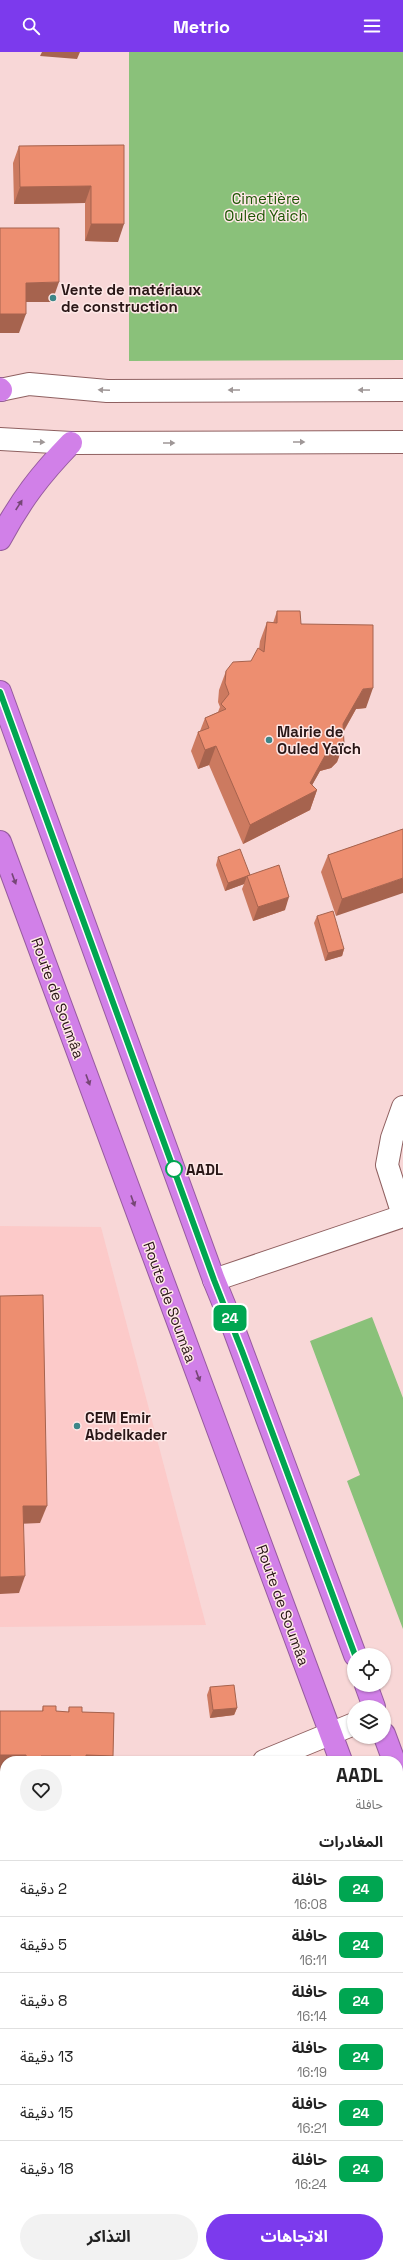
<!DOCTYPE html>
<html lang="ar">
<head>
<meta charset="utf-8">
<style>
	body { margin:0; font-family:"Space Grotesk","Noto Sans Arabic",sans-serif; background:#f2f2f2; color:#222; direction:rtl; height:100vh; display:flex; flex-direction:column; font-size:15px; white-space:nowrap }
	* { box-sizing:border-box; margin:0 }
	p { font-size:13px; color:#767676 }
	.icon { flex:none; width:22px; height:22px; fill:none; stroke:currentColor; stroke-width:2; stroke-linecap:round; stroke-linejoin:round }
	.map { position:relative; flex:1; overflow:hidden; direction:ltr }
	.details { position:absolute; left:0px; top:1704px; width:403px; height:512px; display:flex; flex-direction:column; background:#fff; border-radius:16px 16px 0 0; box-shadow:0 1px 3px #0004; direction:rtl }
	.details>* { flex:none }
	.badge { padding:0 8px; border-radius:6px; font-size:14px; line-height:26px }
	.fabs { position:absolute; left:347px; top:1596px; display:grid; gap:8px }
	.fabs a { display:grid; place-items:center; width:44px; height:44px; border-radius:50%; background:#fff; box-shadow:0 1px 3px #0004; font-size:20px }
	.map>.badge { position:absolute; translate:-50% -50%; box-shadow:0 0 0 2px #fff }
	h2 { padding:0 20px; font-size:15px; line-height:36px }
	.round { display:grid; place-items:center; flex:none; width:42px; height:42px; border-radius:21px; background:#f2f2f2 }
	.headline { display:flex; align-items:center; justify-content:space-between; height:68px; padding:0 20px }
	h1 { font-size:19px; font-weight:700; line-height:30px }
	.button { display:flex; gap:8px; margin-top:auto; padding:8px 20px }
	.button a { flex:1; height:46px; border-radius:24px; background:#7c3aed; color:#fff; font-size:16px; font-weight:700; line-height:46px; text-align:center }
	.button a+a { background:#f2f2f2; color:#222 }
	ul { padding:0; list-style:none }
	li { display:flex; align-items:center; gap:12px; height:56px; padding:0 20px; border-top:1px solid #e0e0e0 }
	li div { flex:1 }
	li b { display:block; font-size:15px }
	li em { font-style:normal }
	li .badge { min-width:44px; font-weight:700; text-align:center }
	header { display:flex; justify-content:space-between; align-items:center; height:52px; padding:0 20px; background:#7c3aed; color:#fff; font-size:18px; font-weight:700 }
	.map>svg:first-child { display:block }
	.built { fill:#fccac9 }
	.green { fill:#8ac17a }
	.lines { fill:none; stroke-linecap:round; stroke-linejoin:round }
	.minor-casing { stroke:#8f6060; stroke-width:24 }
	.highway-casing { stroke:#975b9f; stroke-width:24 }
	.minor { stroke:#fff; stroke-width:22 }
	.highway { stroke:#d180e8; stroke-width:22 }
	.wall { fill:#cc7a60 }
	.shaded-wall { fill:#a6634e }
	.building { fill:#ed8e70; stroke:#a6634e }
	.oneway { fill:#9f9797 }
	.oneway2 { fill:#754675 }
	.line-casing { stroke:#fff; stroke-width:9 }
	.line { stroke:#00a651; stroke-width:6 }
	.poi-dot { fill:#3d8688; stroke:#fee8e7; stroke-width:1.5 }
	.stop-dot { fill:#fff; stroke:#00a651; stroke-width:2 }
	.labels { text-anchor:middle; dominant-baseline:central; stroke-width:3; stroke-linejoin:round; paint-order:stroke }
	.park-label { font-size:15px; fill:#1d5603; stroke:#fee8e7 }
	.poi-label { font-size:15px; font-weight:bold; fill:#2a1717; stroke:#fee8e7; text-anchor:start }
	.street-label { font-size:15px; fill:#2a1717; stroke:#fee8e7 }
	.stop-label { font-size:15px; font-weight:bold; fill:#2a1717; stroke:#fee8e7; text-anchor:start }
</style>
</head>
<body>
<header><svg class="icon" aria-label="menu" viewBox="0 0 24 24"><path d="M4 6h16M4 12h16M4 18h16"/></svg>Metrio<svg class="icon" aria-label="search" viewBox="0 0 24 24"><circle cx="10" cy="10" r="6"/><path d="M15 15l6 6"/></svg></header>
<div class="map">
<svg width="403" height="2216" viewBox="0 0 403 2216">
	<rect width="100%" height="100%" fill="#f8d7d7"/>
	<polygon class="built" points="0,1174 101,1175 206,1573 0,1575"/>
	<g class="green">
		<polygon points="129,0 403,0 403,308 129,309"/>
		<polygon points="372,1265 403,1346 403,1577 347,1429 360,1423 310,1289"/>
	</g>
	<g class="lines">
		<g class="minor-casing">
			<g id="minor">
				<polyline points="0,338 29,332 107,339 403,338"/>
				<polyline points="0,387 71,391 403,390"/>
				<polyline points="403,1055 392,1086 387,1113 403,1163"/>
				<polyline points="214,1228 403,1164"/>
				<polyline points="264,1709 354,1672"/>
				<polyline points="0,1757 5,1757"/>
			</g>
		</g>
		<g class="highway-casing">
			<g id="highway">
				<polyline points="0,337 1,338"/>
				<path d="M 0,487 C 21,448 40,423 71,391"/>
				<polyline points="0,640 214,1228 232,1272 355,1603"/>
				<polyline points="0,790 341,1709"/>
				<polyline points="366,1633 374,1655"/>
				<polyline points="384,1682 394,1709"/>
				<polyline points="398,1720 403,1733"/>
				<polyline points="398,1863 403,1876"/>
			</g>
		</g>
		<use href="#minor" class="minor"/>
		<use href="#highway" class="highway"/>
	</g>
	<g class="wall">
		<polygon points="124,93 118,190 85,189 85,151 14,152 13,111 19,94"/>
		<polygon points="277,559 301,572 366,656 356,657 344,679 344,691 337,710 331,716 320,719 312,733 317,738 310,758 243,792 209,713 198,717 191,699 198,680 200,679 205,666 218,660 220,655 218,650 219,638 226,619 251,609 259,597 260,589 267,570 273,571"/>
		<polygon points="403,777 336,864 321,820 328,803"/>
		<polygon points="218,805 250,823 285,858 253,869 242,837 244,832 225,839 216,813"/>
		<polygon points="317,864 344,897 342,904 325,909 314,871"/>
		<polygon points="210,1635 237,1656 234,1663 210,1666 207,1643"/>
		<polygon points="43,1654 56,1654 56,1659 68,1660 69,1655 82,1655 82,1660 114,1661 113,1704 111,1709 5,1709 5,1724 0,1724 0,1659 42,1659"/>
		<polygon points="5,2099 5,2206 0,2201 0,2104"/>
		<polygon points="10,2211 32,2211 27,2216 14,2216"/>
		<polygon points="130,2211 145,2211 140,2216 135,2216"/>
	</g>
	<g class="shaded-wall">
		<polygon points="42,0 80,0 77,7 40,4"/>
		<polygon points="91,134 85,151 14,152 20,135"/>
		<polygon points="91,172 124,172 118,190 85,189"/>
		<polygon points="59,230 52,250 19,250 26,231"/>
		<polygon points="0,262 26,262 19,281 0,281"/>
		<polygon points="373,636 366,656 356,657 336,692 343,672 363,637"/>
		<polygon points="344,691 337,710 331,716 320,719 306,744 317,738 310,758 243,792 250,773 310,731 327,700"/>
		<polygon points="216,694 209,713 198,717 205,698"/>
		<polygon points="247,824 244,832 225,839 228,831"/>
		<polygon points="403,826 403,841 336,864 342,847"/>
		<polygon points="289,845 285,858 253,869 258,855"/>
		<polygon points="344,897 342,904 325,909 328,901"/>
		<polygon points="23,1454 47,1454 40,1471 17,1472"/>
		<polygon points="25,1524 19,1541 0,1542 0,1525"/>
		<polygon points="237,1656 234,1663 210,1666 213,1658"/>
		<polygon points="0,1703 26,1703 24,1709 5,1709 5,1724 0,1724"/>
		<polygon points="86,1703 113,1704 111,1709 71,1709"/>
		<polygon points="41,1704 71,1704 70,1709 26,1709 27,1708"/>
		<rect x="0" y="1882" width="5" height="21"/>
		<polygon points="24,2211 32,2211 27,2216 23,2216"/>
		<polygon points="140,2211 145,2211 140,2216 138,2216"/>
	</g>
	<g class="building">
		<polygon points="124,93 124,172 91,172 91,134 20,135 19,94"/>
		<polygon points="0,176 59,176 59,230 26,231 26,262 0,262"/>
		<polygon points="277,559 300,559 301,572 373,573 373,636 363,637 343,672 344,691 338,697 327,700 317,718 310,731 317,738 250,773 216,694 205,698 198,680 209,676 205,666 226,657 221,652 229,642 225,631 226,619 233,610 251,609 258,596 264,600 267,570 277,571"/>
		<polygon points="403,777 403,826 342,847 328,803"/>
		<polygon points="240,797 250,823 228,831 218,805"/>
		<polygon points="279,813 289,845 258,855 247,824"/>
		<polygon points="333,859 344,897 328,901 317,864"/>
		<polygon points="43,1243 47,1454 23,1454 25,1524 0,1525 0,1244"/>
		<polygon points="234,1633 237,1656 213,1658 210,1635"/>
		<polygon points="43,1654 56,1654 56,1659 69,1660 69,1655 82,1655 82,1660 114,1661 113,1704 86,1703 86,1709 71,1709 71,1704 41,1704 41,1708 27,1708 26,1703 0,1703 0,1659 43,1659"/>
		<rect x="0" y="1840" width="5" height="42"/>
		<polygon points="5,2099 5,2170 0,2165 0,2104"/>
	</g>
	<defs><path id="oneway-solid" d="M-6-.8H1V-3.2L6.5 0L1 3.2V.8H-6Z"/></defs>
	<g class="oneway">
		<use href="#oneway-solid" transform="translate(104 338) rotate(-177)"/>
		<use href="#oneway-solid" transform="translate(234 338) rotate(180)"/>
		<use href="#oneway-solid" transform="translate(364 338) rotate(180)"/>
		<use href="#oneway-solid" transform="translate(39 390) rotate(3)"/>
		<use href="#oneway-solid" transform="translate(299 390)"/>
		<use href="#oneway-solid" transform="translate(169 391)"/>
	</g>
	<g class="oneway2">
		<use href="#oneway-solid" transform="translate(19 453) rotate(-57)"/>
		<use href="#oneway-solid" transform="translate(14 827) rotate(70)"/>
		<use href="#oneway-solid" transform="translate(88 1028) rotate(70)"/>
		<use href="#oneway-solid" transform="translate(133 1149) rotate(70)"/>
		<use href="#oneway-solid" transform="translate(198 1324) rotate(70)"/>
	</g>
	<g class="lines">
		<g class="line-casing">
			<polyline id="line" points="0,640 214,1228 242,1299 355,1603"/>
		</g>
		<use href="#line" class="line"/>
	</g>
	<g class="poi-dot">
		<circle cx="53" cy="246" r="4"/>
		<circle cx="269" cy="688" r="4"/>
		<circle cx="77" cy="1374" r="4"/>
	</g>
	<circle class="stop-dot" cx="174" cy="1117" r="8"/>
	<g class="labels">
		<g class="park-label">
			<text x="266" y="146">Cimetière<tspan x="266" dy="17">Ouled Yaich</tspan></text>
		</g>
		<g class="poi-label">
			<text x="61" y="237">Vente de matériaux<tspan x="61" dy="17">de construction</tspan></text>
			<text x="277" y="679">Mairie de<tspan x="277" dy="17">Ouled Yaïch</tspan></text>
			<text x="85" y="1365">CEM Emir<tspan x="85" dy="17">Abdelkader</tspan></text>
		</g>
		<g class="street-label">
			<text transform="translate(58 946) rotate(70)">Route de Soumâa</text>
			<text transform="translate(170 1250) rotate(70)">Route de Soumâa</text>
			<text transform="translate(283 1553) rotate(70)">Route de Soumâa</text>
		</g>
		<g class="stop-label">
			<text x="186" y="1117">AADL</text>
		</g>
	</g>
</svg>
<div class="fabs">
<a><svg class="icon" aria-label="locate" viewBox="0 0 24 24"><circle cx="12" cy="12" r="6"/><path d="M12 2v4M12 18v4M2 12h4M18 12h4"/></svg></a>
<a><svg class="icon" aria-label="layers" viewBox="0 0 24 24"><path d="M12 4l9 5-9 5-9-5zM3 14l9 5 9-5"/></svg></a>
</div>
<b class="badge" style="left:230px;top:1266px;background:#00a651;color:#fff">24</b>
<section class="details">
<div class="headline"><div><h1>AADL</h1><p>حافلة</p></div><a class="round"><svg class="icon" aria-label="heart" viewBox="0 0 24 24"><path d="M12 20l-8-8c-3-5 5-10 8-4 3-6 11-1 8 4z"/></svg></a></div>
<h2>المغادرات</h2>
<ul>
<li><span class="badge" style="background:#00a651;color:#fff">24</span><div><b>حافلة</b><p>16:08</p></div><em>2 دقيقة</em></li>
<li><span class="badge" style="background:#00a651;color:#fff">24</span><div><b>حافلة</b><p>16:11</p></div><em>5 دقيقة</em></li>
<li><span class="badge" style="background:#00a651;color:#fff">24</span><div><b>حافلة</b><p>16:14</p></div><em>8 دقيقة</em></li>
<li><span class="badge" style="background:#00a651;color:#fff">24</span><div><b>حافلة</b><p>16:19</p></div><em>13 دقيقة</em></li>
<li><span class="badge" style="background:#00a651;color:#fff">24</span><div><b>حافلة</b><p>16:21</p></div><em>15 دقيقة</em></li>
<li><span class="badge" style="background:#00a651;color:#fff">24</span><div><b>حافلة</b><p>16:24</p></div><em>18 دقيقة</em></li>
</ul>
<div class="button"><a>الاتجاهات</a><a>التذاكر</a></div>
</section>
</div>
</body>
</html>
